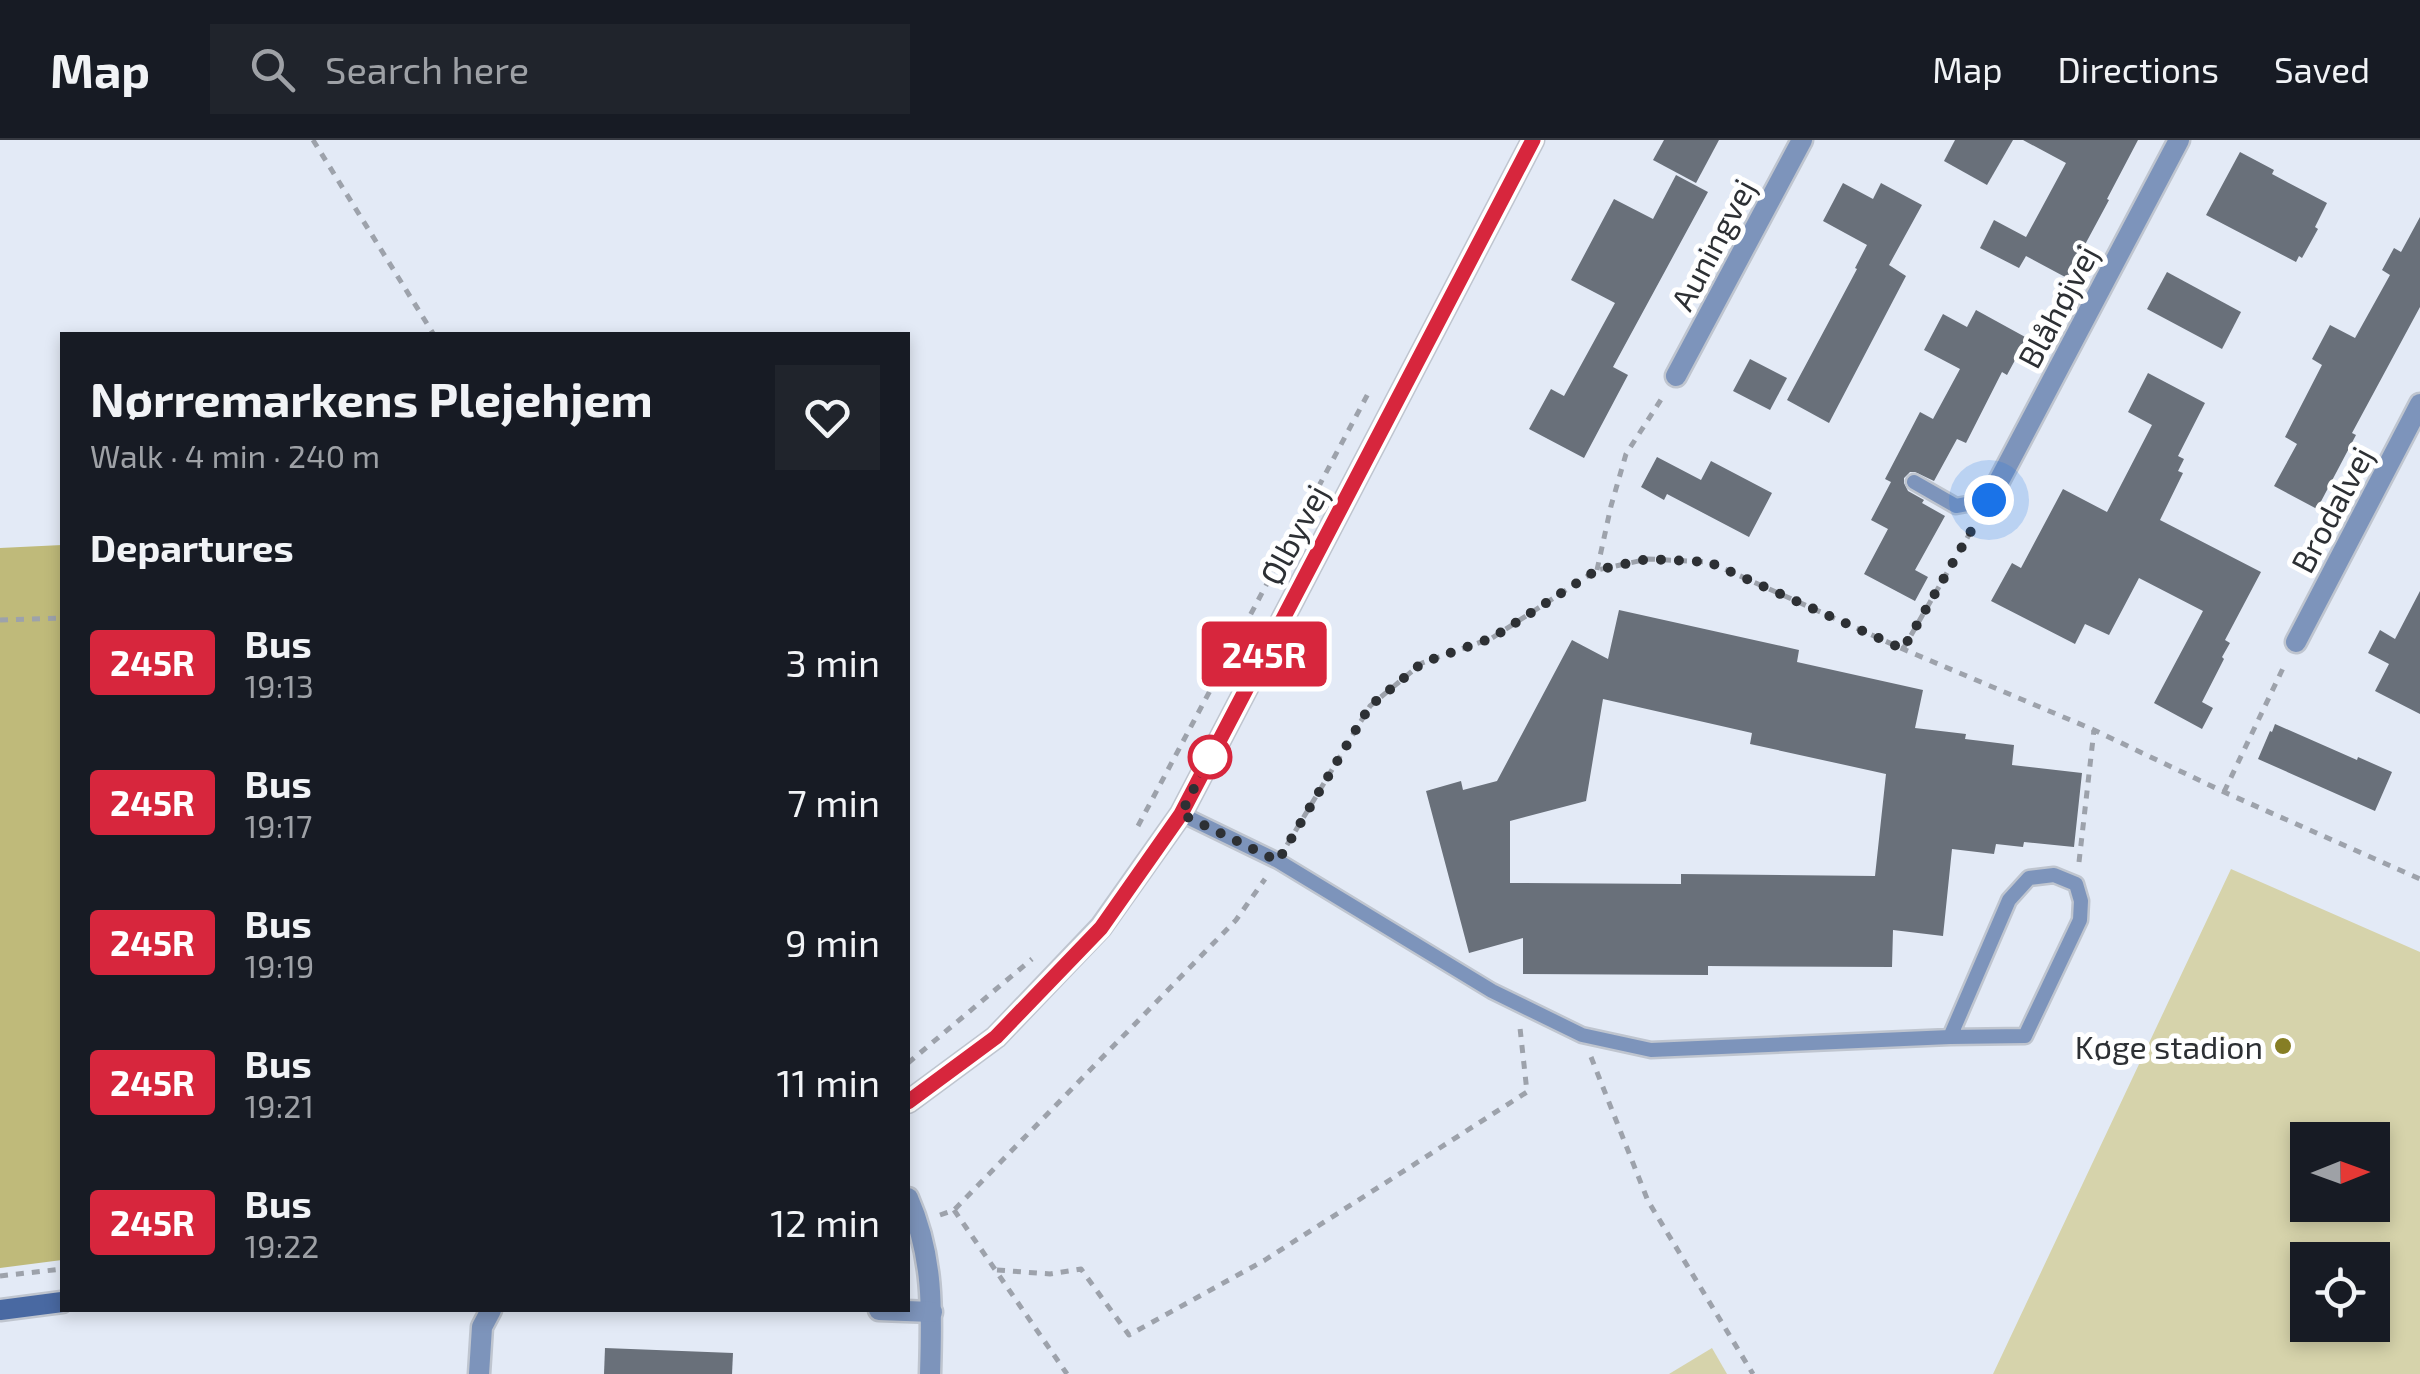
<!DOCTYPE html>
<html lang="en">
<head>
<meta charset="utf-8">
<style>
	body { margin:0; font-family:"Exo 2",sans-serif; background:#20242c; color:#f1f3f6; height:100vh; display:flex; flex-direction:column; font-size:38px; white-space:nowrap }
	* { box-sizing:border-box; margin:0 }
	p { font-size:32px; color:#9ea1a6 }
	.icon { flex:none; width:55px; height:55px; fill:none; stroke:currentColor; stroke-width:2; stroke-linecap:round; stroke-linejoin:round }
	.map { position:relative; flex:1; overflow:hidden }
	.side { position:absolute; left:60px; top:192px; width:850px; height:980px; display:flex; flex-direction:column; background:#171b24; border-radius:0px; box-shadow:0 5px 15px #0003 }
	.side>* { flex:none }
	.badge { padding:0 20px; border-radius:8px; font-size:35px; line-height:65px }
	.needle { width:65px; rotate:89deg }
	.buttons { position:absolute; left:2290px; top:982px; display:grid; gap:20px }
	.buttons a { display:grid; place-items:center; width:100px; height:100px; border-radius:0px; background:#171b24; box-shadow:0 5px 15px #0003; font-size:50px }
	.you { position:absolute; width:50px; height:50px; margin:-25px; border:8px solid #fff; border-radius:50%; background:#1a73e8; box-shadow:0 0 0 15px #1a73e833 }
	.map>.badge { position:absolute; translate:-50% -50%; box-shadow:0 0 0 5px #fff }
	h2 { padding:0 30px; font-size:38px; line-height:90px }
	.round { display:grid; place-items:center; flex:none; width:105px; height:105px; border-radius:0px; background:#20242c }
	.overview { display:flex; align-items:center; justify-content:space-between; height:170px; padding:0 30px }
	h1 { font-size:48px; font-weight:700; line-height:75px }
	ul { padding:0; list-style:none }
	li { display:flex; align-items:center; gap:30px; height:140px; padding:0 30px }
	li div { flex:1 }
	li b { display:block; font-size:38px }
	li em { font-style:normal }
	li .badge { min-width:110px; font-weight:700; text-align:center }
	header { display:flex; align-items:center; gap:60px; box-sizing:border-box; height:140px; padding:0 50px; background:#171b24; border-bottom:2px solid #363941 }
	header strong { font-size:48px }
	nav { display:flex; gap:55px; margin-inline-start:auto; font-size:35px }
	.search { width:700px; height:90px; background:#20242c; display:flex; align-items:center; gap:25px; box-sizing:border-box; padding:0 35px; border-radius:0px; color:#9ea1a6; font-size:38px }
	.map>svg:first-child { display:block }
	.green { fill:#d6d3ab; fill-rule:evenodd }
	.forest { fill:#bfba7a }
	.building { fill:#69707a; fill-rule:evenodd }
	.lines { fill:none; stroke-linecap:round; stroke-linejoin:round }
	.lane-casing { stroke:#bfc5cf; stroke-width:19 }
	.street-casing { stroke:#bfc5cf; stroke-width:25 }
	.secondary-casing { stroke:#bfc5cf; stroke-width:25 }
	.path { stroke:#9da2ab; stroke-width:5; stroke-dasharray:8 8; stroke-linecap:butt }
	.lane { stroke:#7d94bb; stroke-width:14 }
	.street { stroke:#7d94bb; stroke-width:20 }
	.secondary { stroke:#4969a2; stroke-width:20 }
	.line-casing { stroke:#fff; stroke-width:22 }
	.line { stroke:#d7263d; stroke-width:15 }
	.walk { stroke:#2d3034; stroke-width:10; stroke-dasharray:0 18 }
	.stop-dot { fill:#fff; stroke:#d7263d; stroke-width:5 }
	.poi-dot { fill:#867e25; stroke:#fff; stroke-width:4 }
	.labels { text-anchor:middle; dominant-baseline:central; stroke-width:10; stroke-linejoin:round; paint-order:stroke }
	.street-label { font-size:32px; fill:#2d3034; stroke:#fff }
	.poi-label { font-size:32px; fill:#2d3034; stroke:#fff; text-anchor:end }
</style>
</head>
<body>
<header>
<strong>Map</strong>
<div class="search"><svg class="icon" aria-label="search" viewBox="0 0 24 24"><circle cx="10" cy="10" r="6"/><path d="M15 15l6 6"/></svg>Search here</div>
<nav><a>Map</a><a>Directions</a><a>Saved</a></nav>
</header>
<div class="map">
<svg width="2420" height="1234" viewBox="0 0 2420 1234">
	<rect width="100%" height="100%" fill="#e3eaf6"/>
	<g class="green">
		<path d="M 2231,729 L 2420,812 L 2420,1234 L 1993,1234 ZM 2372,1000 L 2372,1065 L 2308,1065 L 2308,1000 ZM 2308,1120 L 2372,1120 L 2372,1185 L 2308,1185 Z"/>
		<polygon points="1712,1208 1727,1234 1669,1234"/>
	</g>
	<polygon class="forest" points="62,405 62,1120 0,1128 0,408"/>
	<g class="building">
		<polygon points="1664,0 1719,0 1696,43 1653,20"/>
		<polygon points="1955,0 2013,0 1987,45 1944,21"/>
		<polygon points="2023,0 2138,0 2107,59 2109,60 2067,138 2026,116 2019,128 1980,108 1994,80 2026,97 2066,23"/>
		<polygon points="2240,12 2274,30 2272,34 2327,63 2315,87 2318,89 2302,118 2299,116 2296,122 2206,75"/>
		<polygon points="1676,35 1708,52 1613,227 1628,235 1584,318 1529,289 1551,249 1564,256 1615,163 1571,140 1614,59 1653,79"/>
		<polygon points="1843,43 1873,59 1881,43 1922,65 1889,125 1906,136 1829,283 1787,260 1857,129 1855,128 1867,105 1823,81"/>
		<polygon points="2420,77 2420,167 2352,293 2356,295 2317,369 2274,346 2297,304 2285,297 2322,225 2312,219 2330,185 2355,198 2390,135 2382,130 2394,108 2401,112"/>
		<polygon points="2167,132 2241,172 2222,209 2147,169"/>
		<polygon points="1976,170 2027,198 2007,235 2002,232 1966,303 1957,299 1934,341 1915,332 1910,332 1904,338 1904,343 1908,351 1924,360 1922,363 1945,376 1915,430 1928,437 1915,461 1864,434 1888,389 1871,380 1891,342 1885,339 1920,272 1933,279 1960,229 1924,210 1943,174 1967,187"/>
		<polygon points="1750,219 1787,238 1770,270 1733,251"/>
		<polygon points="2148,233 2205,263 2178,316 2184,319 2178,331 2183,333 2160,380 2261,432 2225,500 2230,503 2222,517 2224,519 2202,562 2213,568 2202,589 2154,563 2203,471 2139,438 2109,495 2085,484 2075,504 1991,461 2012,423 2021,428 2063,349 2107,372 2152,285 2128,272"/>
		<polygon points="1657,317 1701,340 1711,321 1772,353 1749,397 1667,354 1664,360 1641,347"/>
		<polygon points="2420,451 2420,574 2375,551 2389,524 2368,513 2380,490 2395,499"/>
		<path d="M 1619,470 L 1799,510 L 1797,522 L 1923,550 L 1915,588 L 1966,594 L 1965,599 L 2014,605 L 2012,625 L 2082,633 L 2074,707 L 2024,702 L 2023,707 L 1996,704 L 1994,714 L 1952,709 L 1943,796 L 1893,790 L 1892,827 L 1708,826 L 1708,835 L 1523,834 L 1523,798 L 1469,813 L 1426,651 L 1461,641 L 1463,650 L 1497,641 L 1572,500 L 1608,519 ZM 1603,559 L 1752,593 L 1750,604 L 1886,634 L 1875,736 L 1681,734 L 1681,744 L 1510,743 L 1510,681 L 1586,661 Z"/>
		<polygon points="2275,584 2357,620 2358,617 2392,632 2375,671 2258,619 2270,591 2272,592"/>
		<polygon points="605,1208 733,1213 732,1234 604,1234"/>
	</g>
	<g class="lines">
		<g class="lane-casing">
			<g id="lane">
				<polyline points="1914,342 1956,366 1989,360"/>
				<polyline points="1181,674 1278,721 1492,851 1582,895 1651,910 1950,897 2009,760 2029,738 2054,735 2076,744 2081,761 2080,780 2025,896 1950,897"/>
			</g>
		</g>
		<g class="street-casing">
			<g id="street">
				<polyline points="1676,236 1802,0"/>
				<polyline points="1989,360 2179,0"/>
				<polyline points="2296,502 2420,264"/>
				<path d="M 908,1058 C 934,1117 932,1171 930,1234"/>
				<polyline points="879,1170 932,1172"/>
				<polyline points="479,1234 482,1187 491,1170"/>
			</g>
		</g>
		<g class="secondary-casing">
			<g id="secondary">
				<polyline points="908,962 996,897 1101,787 1181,674 1533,0"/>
				<polyline points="0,1170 62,1162"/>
			</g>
		</g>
		<g class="path">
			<polyline points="313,0 434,195"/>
			<polyline points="1597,430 1611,366 1626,314 1662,258"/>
			<polyline points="0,480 62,478"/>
			<polyline points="1903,509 1974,386"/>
			<polyline points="2224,652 2285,524"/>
			<polyline points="1138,686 1370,250"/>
			<polyline points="1287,705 1370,566 1422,523 1492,498 1597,430 1648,419 1709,422 1903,509 2094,590 2224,652 2420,739"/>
			<polyline points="2079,722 2094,590"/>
			<polyline points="1591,917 1648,1061 1753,1234"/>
			<polyline points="908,923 1032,819"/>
			<polyline points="954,1070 1067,1234"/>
			<polyline points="940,1075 954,1070 1236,780 1265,739"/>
			<polyline points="997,1130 1050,1134 1081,1129 1129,1195 1265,1120 1527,952 1520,888"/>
			<polyline points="0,1136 62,1129"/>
		</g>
		<use href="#lane" class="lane"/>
		<use href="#street" class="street"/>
		<use href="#secondary" class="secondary"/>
	</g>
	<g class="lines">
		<g class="line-casing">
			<polyline id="line" points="908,962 996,897 1101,788 1181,674 1533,0"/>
		</g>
		<use href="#line" class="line"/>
		<polyline class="walk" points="1210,617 1181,674 1278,721 1370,566 1422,523 1492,498 1597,430 1648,419 1709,422 1903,509 1989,360"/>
	</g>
	<circle class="stop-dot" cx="1210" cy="617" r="20"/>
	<circle class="poi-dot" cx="2283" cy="906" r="10"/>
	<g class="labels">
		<g class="street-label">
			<text transform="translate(1712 104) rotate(-62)">Auningvej</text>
			<text transform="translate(2057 166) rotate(-62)">Blåhøjvej</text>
			<text transform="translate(2331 369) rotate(-62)">Brodalvej</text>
			<text transform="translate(1293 394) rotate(-62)">Ølbyvej</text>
		</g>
		<g class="poi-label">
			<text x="2263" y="906">Køge stadion</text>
		</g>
	</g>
</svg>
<div class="buttons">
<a><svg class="needle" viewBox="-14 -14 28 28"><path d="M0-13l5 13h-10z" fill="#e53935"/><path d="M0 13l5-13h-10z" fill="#9ea1a6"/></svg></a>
<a><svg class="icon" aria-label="locate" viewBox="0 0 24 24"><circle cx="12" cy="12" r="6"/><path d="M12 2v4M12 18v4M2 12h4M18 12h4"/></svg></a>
</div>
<div class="you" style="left:1989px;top:360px"></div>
<b class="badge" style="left:1264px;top:514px;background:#d7263d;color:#fff">245R</b>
<section class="side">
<div class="overview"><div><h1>Nørremarkens Plejehjem</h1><p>Walk · 4 min · 240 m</p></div><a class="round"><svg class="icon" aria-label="heart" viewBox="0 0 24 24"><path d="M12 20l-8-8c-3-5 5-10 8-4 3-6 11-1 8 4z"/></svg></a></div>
<h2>Departures</h2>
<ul>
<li><span class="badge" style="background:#d7263d;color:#fff">245R</span><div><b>Bus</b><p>19:13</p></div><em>3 min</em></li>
<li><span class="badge" style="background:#d7263d;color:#fff">245R</span><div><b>Bus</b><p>19:17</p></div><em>7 min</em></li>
<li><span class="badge" style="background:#d7263d;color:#fff">245R</span><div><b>Bus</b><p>19:19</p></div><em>9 min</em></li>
<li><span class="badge" style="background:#d7263d;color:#fff">245R</span><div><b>Bus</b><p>19:21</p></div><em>11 min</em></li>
<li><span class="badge" style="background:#d7263d;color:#fff">245R</span><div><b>Bus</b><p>19:22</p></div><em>12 min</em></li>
</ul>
</section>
</div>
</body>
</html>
